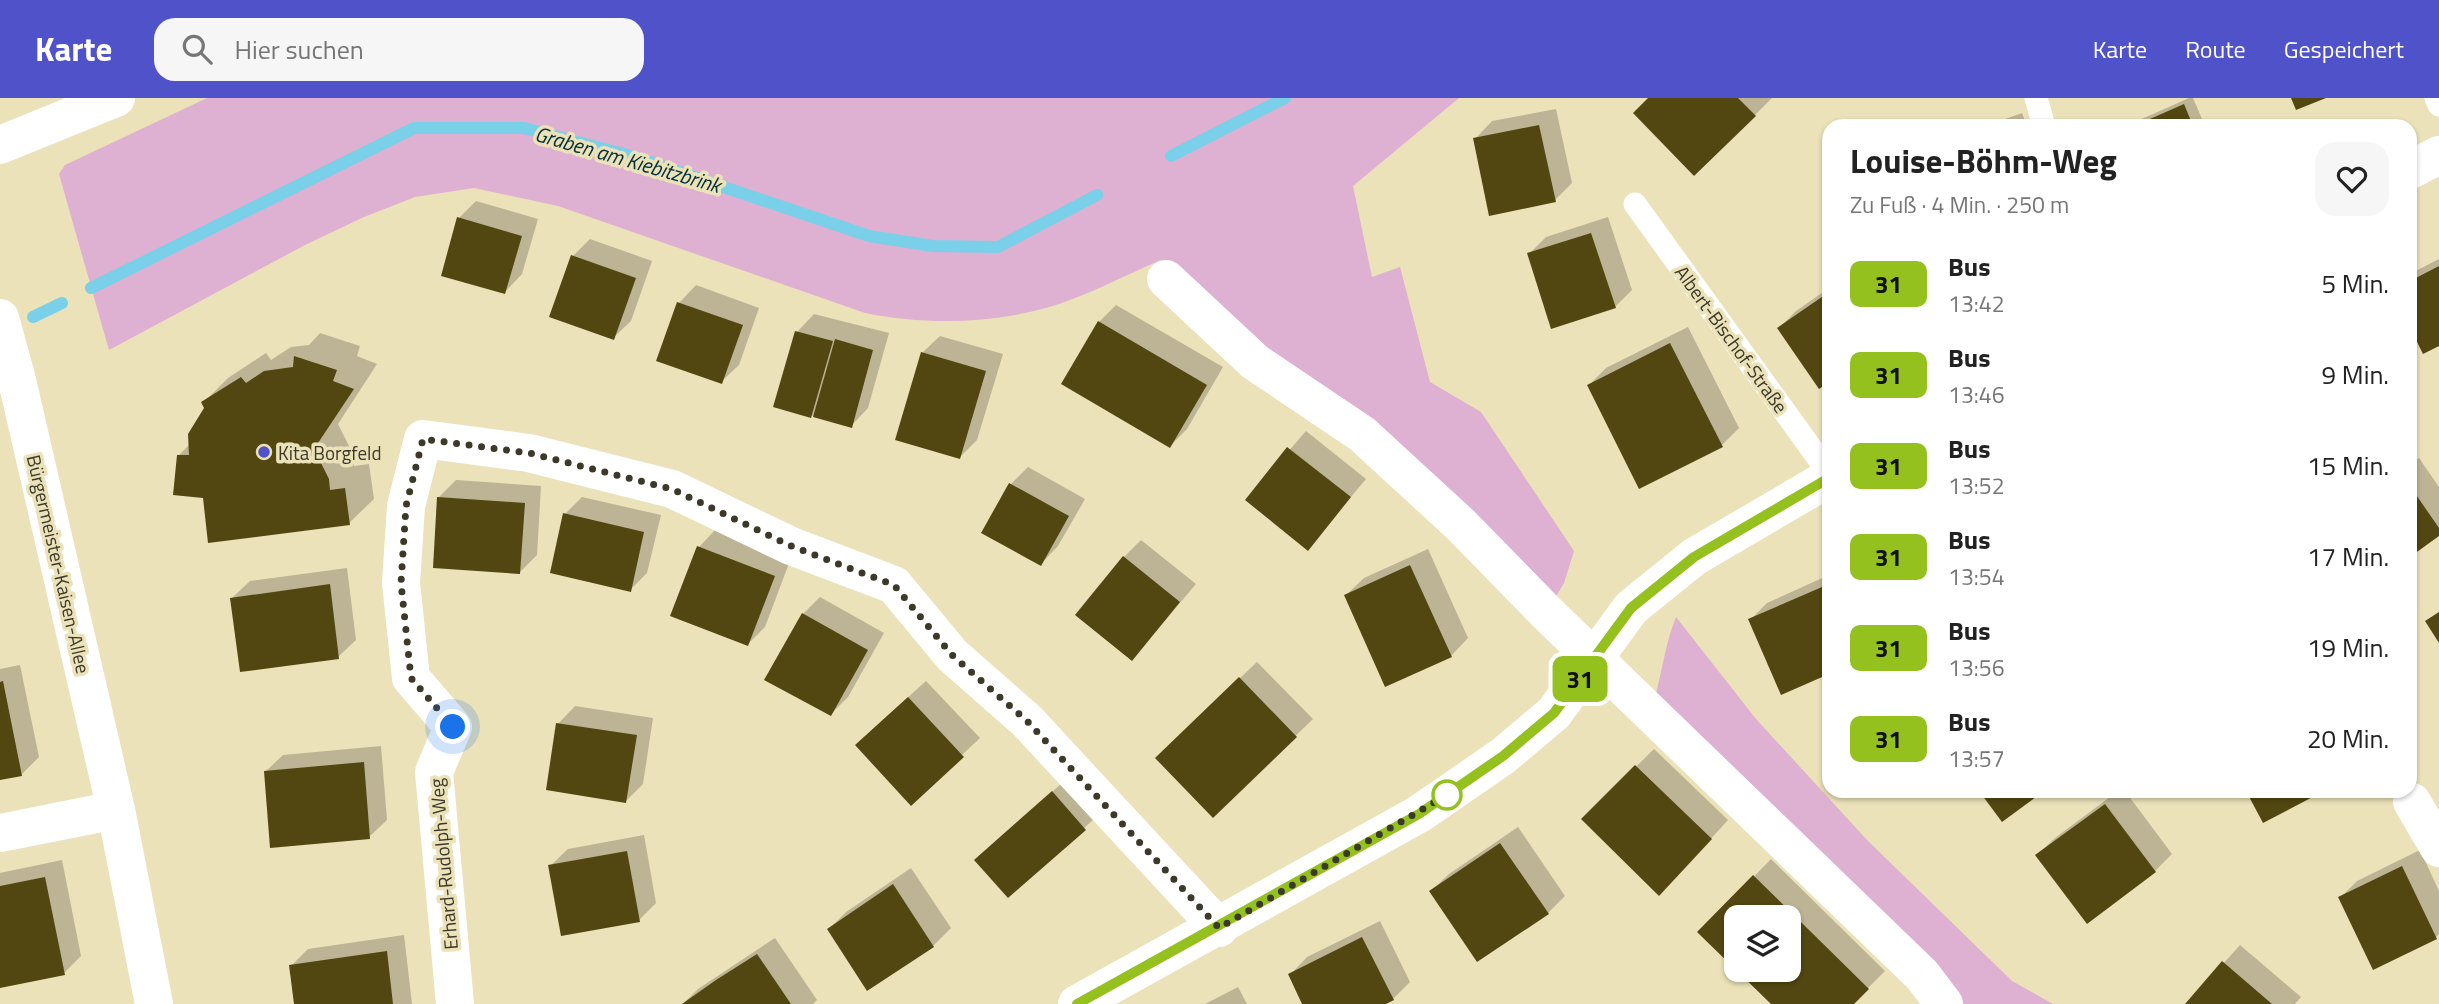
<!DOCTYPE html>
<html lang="de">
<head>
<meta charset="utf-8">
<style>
	body { margin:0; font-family:"Titillium Web",sans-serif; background:#f6f6f6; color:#222; height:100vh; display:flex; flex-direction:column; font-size:26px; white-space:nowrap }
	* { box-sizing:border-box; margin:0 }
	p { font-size:23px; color:#767676 }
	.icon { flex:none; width:38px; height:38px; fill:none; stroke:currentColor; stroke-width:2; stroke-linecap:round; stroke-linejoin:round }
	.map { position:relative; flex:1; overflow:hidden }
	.sheet { position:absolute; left:1822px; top:21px; width:595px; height:679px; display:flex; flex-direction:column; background:#fff; border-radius:21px; box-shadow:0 2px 5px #0004 }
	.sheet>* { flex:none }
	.badge { padding:0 14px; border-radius:10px; font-size:24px; line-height:46px }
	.controls { position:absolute; left:1724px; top:807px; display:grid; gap:14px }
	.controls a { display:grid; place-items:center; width:77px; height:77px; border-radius:14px; background:#fff; box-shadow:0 2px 5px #0004; font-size:35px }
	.you { position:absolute; width:35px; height:35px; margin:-18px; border:5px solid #fff; border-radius:50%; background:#1a73e8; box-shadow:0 0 0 10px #1a73e833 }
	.map>.badge { position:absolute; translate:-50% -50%; box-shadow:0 0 0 4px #fff }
	.round { display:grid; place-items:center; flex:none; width:74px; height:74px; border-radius:21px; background:#f6f6f6 }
	.head { display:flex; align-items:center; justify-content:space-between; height:119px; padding:0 28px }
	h1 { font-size:33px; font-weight:700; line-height:52px }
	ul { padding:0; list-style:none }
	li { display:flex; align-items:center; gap:21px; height:91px; padding:0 28px }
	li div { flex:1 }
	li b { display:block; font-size:26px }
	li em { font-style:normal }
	li .badge { min-width:77px; font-weight:700; text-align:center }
	header { display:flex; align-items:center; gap:42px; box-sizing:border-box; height:98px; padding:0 35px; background:#5052c9; color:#fff }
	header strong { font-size:33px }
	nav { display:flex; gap:38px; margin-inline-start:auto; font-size:24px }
	.search { width:490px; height:63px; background:#f6f6f6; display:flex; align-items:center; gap:18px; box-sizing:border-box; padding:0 24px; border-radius:21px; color:#767676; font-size:26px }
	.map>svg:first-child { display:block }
	.green { fill:#deb0d1 }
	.shadow { fill:#0003 }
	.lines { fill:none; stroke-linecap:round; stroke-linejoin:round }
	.stream { stroke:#79d0e8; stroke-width:12 }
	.building { fill:#524711; fill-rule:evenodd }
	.lane { stroke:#fff; stroke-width:23 }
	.street { stroke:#fff; stroke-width:38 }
	.line-casing { stroke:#fff; stroke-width:16 }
	.line { stroke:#95c11f; stroke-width:10 }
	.walk { stroke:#3c3929; stroke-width:7; stroke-dasharray:0 12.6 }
	.poi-dot { fill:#5052c9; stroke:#ebe2b9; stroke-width:2.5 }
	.stop-dot { fill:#fff; stroke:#95c11f; stroke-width:3.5 }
	.labels { text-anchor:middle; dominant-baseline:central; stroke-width:7; stroke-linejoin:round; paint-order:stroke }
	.street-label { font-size:19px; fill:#3c3929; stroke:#ebe2b9 }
	.poi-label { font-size:19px; fill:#3c3929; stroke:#ebe2b9; text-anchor:start }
	.water-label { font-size:21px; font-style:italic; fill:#04303a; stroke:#ebe2b9 }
</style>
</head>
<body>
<header>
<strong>Karte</strong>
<div class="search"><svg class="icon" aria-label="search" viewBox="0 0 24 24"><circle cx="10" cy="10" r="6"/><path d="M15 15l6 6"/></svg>Hier suchen</div>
<nav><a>Karte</a><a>Route</a><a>Gespeichert</a></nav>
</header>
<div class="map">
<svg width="2439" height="906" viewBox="0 0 2439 906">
	<rect width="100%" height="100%" fill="#ebe2b9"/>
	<g class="green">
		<path d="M 207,0 L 1459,0 L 1353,88 L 1372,179 L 1400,169 L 1430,284 L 1481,314 L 1574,453 L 1564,485 L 1552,505 L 1263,257 L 1161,162 C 1123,178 1085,199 1046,210 C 986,226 926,227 865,215 L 558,108 L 474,90 L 415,99 L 364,119 L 307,146 L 109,252 L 59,76 L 65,67 Z"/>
		<path d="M 1676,519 L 1756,621 L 1868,743 L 2012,883 L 2053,906 L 1964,906 L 1654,603 C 1662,575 1665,546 1676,519 Z"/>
	</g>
	<g class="shadow">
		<polygon points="1650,0 1772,0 1755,17"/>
		<polygon points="2189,0 2193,0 2205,28 2126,28"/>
		<polygon points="1556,11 1572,85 1555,102 1475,41 1492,23"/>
		<polygon points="2022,15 2027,28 1986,28"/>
		<polygon points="476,103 538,121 522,176 505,194 459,120"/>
		<polygon points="1608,119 1632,192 1615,209 1529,156 1546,139"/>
		<polygon points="590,141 652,163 631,223 613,240 573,158"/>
		<polygon points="2439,161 2439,246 2424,254 2410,226 2410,176"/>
		<polygon points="696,187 759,210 739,267 721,284 679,205"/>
		<polygon points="1829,190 1829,282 1779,230 1796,213"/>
		<polygon points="1116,207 1223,269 1187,331 1170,348 1099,224"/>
		<polygon points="814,216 889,235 868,310 851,328 776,308 797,234"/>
		<polygon points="1688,229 1739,330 1722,347 1589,287 1606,270"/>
		<polygon points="320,235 360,248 357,258 377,266 338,326 353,356 354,368 369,366 374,401 349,425 204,398 179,357 190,346 206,310 203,305 228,280 266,255 271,262 291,249 309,247"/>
		<polygon points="940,238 1003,256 977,342 960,359 922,255"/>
		<polygon points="1306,333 1366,381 1308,450 1247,401"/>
		<polygon points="2419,360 2439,389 2439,436 2410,456 2410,366"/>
		<polygon points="1028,369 1085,401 1058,448 1041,466 1011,386"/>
		<polygon points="456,382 541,388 537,457 519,475 439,399"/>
		<polygon points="582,399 661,417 647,475 630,492 565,416"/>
		<polygon points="716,431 791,460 765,529 748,546 672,517 699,449"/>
		<polygon points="1141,442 1196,486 1132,561 1124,459"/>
		<polygon points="1428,451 1468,540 1451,558 1346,497 1364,480"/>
		<polygon points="347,470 356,542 338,559 232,500 250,483"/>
		<polygon points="1829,477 1829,574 1750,522 1767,505"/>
		<polygon points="820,499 884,535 848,599 831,616 803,516"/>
		<polygon points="1257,564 1313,621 1213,718 1174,643"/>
		<polygon points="20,567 39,659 22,676 0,681 0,571"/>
		<polygon points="926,583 980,640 911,705 874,630"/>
		<polygon points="575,608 653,620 643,686 626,703 558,626"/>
		<polygon points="381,648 387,722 369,739 265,674 283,657"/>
		<polygon points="1654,651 1728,722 1676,779 1583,721"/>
		<polygon points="1061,686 1093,722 1008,798 984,754"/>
		<polygon points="2118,693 2125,693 2172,756 2155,773 2037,757 2055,740"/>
		<polygon points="1518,729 1565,798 1548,815 1431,793 1449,776"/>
		<polygon points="644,737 656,805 639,822 550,768 568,751"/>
		<polygon points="2420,752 2439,793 2439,836 2436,839 2340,800 2357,783"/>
		<polygon points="1771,761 1885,873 1852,906 1773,906 1738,872 1788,872 1788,819 1736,819 1736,869 1700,834"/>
		<polygon points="62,762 81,858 64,875 0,889 0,775"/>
		<polygon points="911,770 951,830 933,848 868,890 829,831 846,814"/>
		<polygon points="1380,823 1410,884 1393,901 1382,906 1304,906 1290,877 1307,859"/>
		<polygon points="404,837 412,906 296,906 291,868 308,851"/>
		<polygon points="775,840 817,902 813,906 683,906 698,891"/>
		<polygon points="2240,847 2301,899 2295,906 2187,906"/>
		<polygon points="1238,889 1247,906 1205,906"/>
	</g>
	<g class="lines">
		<g class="stream">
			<polyline points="1171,58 1285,0"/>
			<polyline points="91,190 414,30 524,30 635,59 869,138 933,148 998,149 1097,97"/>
			<polyline points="33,219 62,205"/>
		</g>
	</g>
	<g class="building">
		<polygon points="1648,0 1738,0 1756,18 1694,78 1633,15"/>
		<polygon points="2291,0 2326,0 2296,12"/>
		<polygon points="2184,6 2193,28 2134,28"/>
		<polygon points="1539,27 1556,104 1489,118 1473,40"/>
		<polygon points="457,119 522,138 505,196 441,178"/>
		<polygon points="1591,135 1616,210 1551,231 1527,155"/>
		<polygon points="571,157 636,180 614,242 549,219"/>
		<polygon points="2439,168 2439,248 2423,256 2410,230 2410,183"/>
		<polygon points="1829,194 1829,284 1819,291 1777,230"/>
		<polygon points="677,204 743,227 722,286 656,263"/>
		<polygon points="1098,223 1207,287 1170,350 1061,286"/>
		<polygon points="795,233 833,243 811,320 773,309"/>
		<polygon points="835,241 873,252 852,330 813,319"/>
		<polygon points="1670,245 1723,349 1639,391 1587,287"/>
		<polygon points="921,254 986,273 960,361 895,342"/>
		<polygon points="294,258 337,272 333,283 354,291 314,351 329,381 330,392 345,390 350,427 208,445 203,400 173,397 177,357 189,357 188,336 204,310 201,304 241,279 246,285 264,273 293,269"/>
		<polygon points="1287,349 1351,399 1308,453 1245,402"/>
		<polygon points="1009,385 1069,418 1041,468 981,435"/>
		<polygon points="2410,388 2439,430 2439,438 2410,459"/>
		<polygon points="437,399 525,405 520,476 433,470"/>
		<polygon points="563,415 644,434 631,494 550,475"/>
		<polygon points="697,448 775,478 748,548 670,518"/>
		<polygon points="1123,458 1180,504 1132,563 1075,517"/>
		<polygon points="1410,467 1452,559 1385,589 1344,497"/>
		<polygon points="330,486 339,561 240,574 230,500"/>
		<polygon points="1829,486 1829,576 1781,597 1748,521"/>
		<polygon points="2439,514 2439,545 2425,523"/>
		<polygon points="802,515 868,552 831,618 764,582"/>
		<polygon points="1239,579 1297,639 1213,720 1155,660"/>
		<polygon points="3,583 22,678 0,682 0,584"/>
		<polygon points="908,599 964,659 911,708 855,647"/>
		<polygon points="556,625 637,637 626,705 546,692"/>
		<polygon points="364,664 370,741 270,750 264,673"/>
		<polygon points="1635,667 1712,741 1659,798 1581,721"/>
		<polygon points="1052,693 1086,732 1008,800 974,762"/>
		<polygon points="1979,693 2044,693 2002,724"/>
		<polygon points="2246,693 2324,693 2263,725"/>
		<polygon points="2105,706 2156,774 2087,826 2035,757"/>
		<polygon points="1500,745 1549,816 1477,864 1429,793"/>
		<polygon points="627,753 640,824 561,838 548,767"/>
		<polygon points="2402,768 2437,841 2373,872 2338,799"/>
		<path d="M 1753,777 L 1869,891 L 1854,906 L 1771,906 L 1697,834 ZM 1736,819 L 1788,819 L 1788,872 L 1736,872 Z"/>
		<polygon points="45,779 65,877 0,890 0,788"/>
		<polygon points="893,786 934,849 867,893 827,831"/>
		<polygon points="1362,839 1394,902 1386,906 1302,906 1288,876"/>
		<polygon points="387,853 393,906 294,906 289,867"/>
		<polygon points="757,856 791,906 682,906 716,882"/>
		<polygon points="2222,863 2272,906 2185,906"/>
	</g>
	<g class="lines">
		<g class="lane">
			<polyline points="2036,0 2044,28"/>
			<polyline points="2436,0 2439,7"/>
			<polyline points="1635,106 1829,375"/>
		</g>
		<g class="street">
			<polyline points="0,47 116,0"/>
			<polyline points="2410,72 2439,57"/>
			<polyline points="1166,181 1255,264 1362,336 1461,427 1547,515 1922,877 1944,906"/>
			<polyline points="0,220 16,278 116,712 154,906"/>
			<polyline points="2412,704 2439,750"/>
			<polyline points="0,735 116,712"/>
			<polyline points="455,906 434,674 453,629 411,580 401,485 406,408 423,341 529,355 672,391 791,448 894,487 952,557 1027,623 1219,830"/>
			<polyline points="1077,906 1419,716 1503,658 1554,615 1631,510 1694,459 1829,380"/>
		</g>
	</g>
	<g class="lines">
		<g class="line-casing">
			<polyline id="line" points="1077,906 1419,716 1503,658 1554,615 1631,510 1694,459 1829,380"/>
		</g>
		<use href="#line" class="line"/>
		<polyline class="walk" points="453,629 411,580 401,485 406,408 423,341 529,355 672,391 791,448 894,487 952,557 1027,623 1219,830 1447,697"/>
	</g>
	<circle class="poi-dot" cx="264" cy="354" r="7"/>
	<circle class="stop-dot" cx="1447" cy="697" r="14"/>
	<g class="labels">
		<g class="street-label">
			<text transform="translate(1732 241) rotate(54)">Albert-Bischof-Straße</text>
			<text transform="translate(59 466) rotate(77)">Bürgermeister-Kaisen-Allee</text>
			<text transform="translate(443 766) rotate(-95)">Erhard-Rudolph-Weg</text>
		</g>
		<g class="poi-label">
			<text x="278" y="354">Kita Borgfeld</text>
		</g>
		<g class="water-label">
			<text transform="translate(628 61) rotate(16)">Graben am Kiebitzbrink</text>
		</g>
	</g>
</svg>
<div class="controls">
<a><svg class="icon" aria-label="layers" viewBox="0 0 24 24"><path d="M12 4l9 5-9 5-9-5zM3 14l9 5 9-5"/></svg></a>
</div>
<div class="you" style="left:453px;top:629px"></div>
<b class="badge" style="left:1580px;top:581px;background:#95c11f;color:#111">31</b>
<section class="sheet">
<div class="head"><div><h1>Louise-Böhm-Weg</h1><p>Zu Fuß · 4 Min. · 250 m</p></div><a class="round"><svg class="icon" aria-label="heart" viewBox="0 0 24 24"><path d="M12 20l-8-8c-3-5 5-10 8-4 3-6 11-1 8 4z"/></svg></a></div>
<ul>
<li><span class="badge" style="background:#95c11f;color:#111">31</span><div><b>Bus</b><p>13:42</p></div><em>5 Min.</em></li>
<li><span class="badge" style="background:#95c11f;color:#111">31</span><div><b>Bus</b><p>13:46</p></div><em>9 Min.</em></li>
<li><span class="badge" style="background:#95c11f;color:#111">31</span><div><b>Bus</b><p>13:52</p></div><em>15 Min.</em></li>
<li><span class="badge" style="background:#95c11f;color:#111">31</span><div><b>Bus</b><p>13:54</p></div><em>17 Min.</em></li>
<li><span class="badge" style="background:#95c11f;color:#111">31</span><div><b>Bus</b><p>13:56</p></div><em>19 Min.</em></li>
<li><span class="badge" style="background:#95c11f;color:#111">31</span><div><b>Bus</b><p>13:57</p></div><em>20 Min.</em></li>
</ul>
</section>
</div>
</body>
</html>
